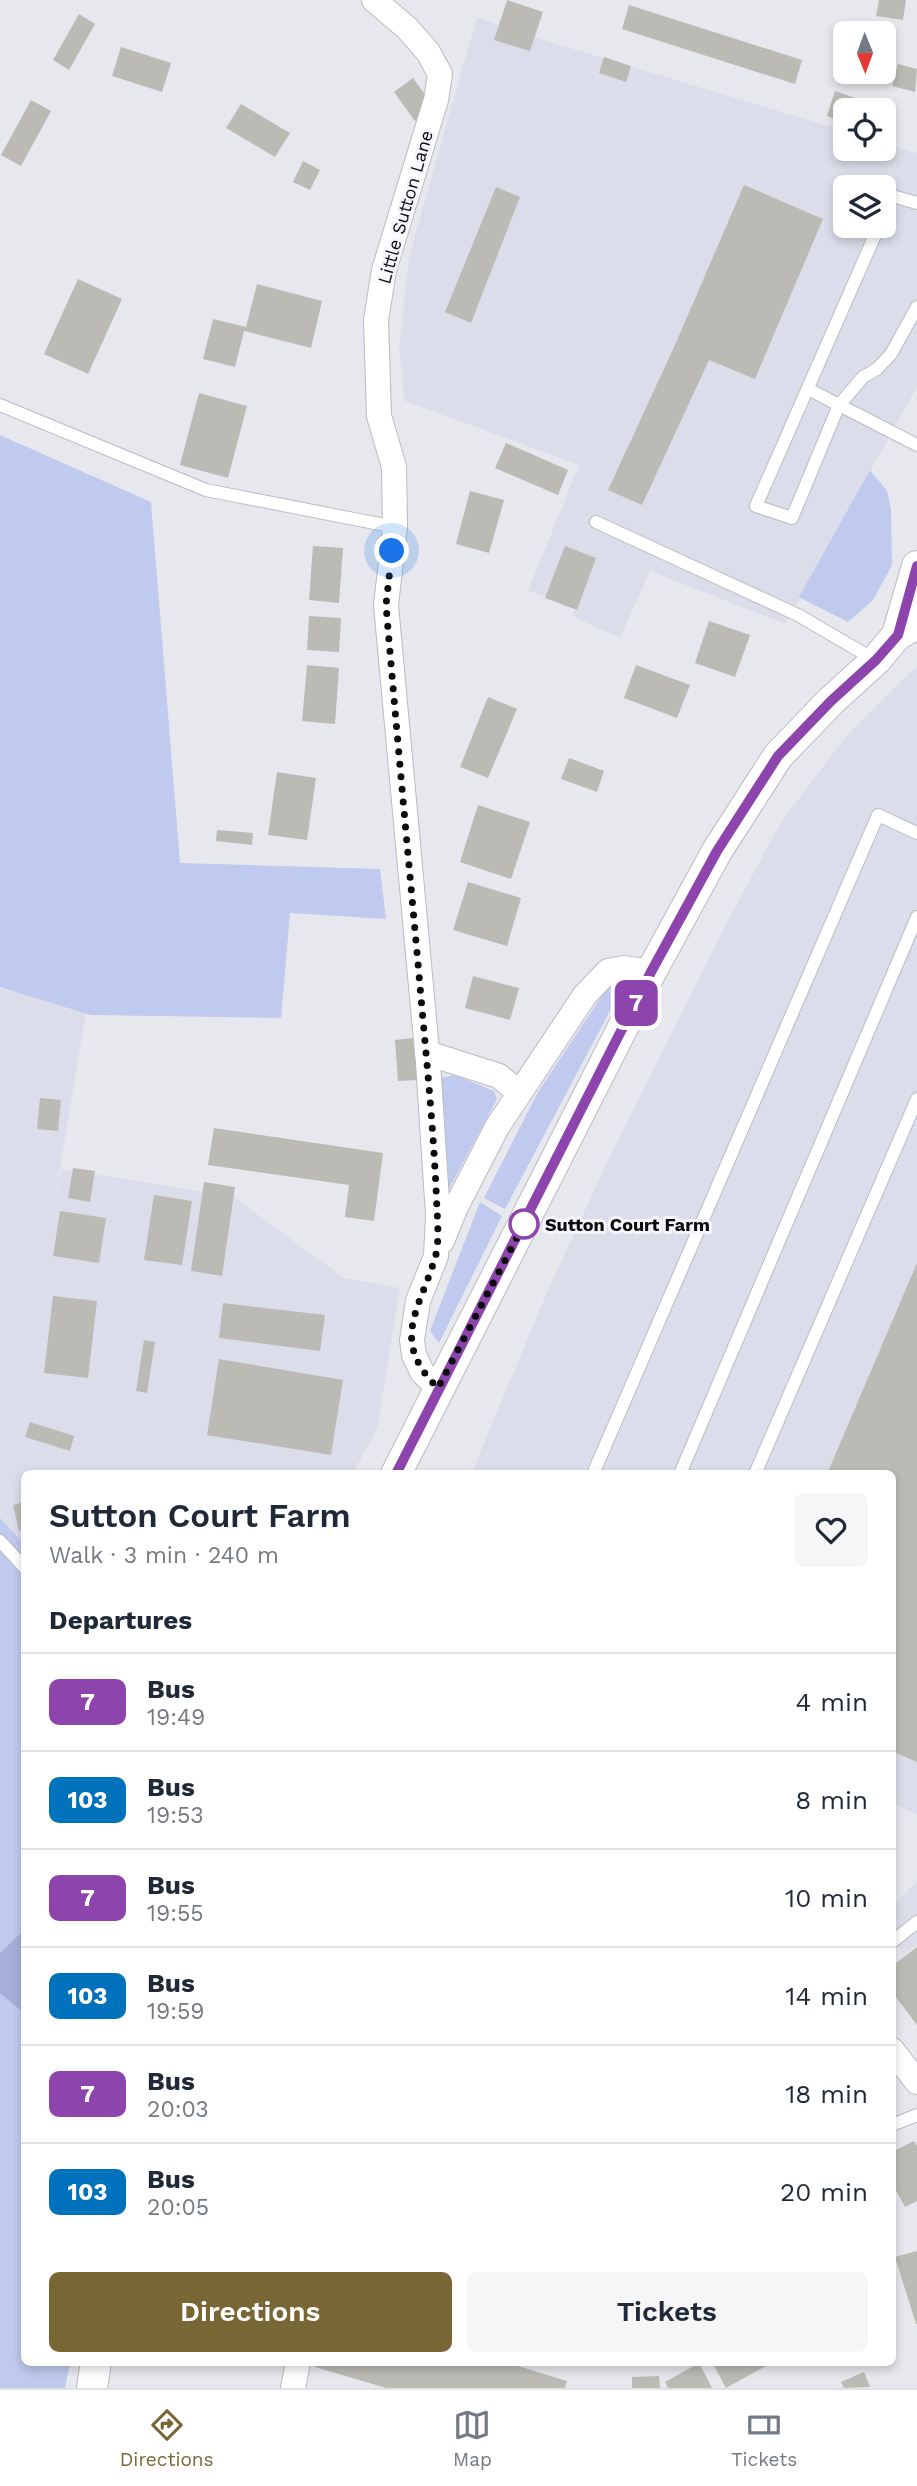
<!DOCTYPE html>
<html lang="en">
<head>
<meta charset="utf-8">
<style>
	body { margin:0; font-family:"Work Sans",sans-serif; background:#f6f6f7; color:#1f2937; height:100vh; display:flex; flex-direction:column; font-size:26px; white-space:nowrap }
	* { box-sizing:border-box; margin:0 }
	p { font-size:23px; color:#747a83 }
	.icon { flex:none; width:38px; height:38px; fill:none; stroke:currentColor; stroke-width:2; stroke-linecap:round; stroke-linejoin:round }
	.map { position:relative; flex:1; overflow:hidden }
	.drawer { position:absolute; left:21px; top:1470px; width:875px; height:896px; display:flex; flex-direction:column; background:#fff; border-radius:10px; box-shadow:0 4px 10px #0003 }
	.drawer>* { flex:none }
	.badge { padding:0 14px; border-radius:10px; font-size:24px; line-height:46px }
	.needle { width:46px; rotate:179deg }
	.tools { position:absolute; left:833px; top:21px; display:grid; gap:14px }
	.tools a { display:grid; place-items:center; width:63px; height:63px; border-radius:10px; background:#fff; box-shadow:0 4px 10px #0003; font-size:35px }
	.you { position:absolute; width:35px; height:35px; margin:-18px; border:5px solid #fff; border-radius:50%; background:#1a73e8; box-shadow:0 0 0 10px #1a73e833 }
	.map>.badge { position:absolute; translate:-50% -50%; box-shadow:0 0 0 4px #fff }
	h2 { padding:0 28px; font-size:26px; line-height:63px }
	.round { display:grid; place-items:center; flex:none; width:74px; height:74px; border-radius:10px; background:#f6f6f7 }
	.headline { display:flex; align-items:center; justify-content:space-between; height:119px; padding:0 28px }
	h1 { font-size:33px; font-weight:600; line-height:52px }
	.cta { display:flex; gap:14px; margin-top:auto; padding:14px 28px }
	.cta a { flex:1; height:80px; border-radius:10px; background:#786634; color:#fff; font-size:28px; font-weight:600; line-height:80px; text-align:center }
	.cta a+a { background:#f6f6f7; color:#1f2937 }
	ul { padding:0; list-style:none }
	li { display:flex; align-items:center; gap:21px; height:98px; padding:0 28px; border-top:2px solid #e0e1e3 }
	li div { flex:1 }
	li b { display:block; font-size:26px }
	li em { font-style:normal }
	li .badge { min-width:77px; font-weight:700; text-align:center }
	.menu { display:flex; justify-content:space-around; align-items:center; height:98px; border-top:2px solid #e0e1e3; background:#fff; font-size:19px; color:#747a83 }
	.menu a { display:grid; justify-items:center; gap:4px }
	.menu .selected { color:#786634 }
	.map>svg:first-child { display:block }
	.built { fill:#dbdeea; fill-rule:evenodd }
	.green { fill:#c0c9ee }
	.forest { fill:#a5afd9 }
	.building { fill:#bbbab5 }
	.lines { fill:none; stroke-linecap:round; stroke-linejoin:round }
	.service-casing { stroke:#babbc0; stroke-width:14 }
	.minor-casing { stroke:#babbc0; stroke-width:26 }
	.tertiary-casing { stroke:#babbc0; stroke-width:32 }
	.service { stroke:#fff; stroke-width:12 }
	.minor { stroke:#fff; stroke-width:24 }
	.tertiary { stroke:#fff; stroke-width:30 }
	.line-casing { stroke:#fff; stroke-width:16 }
	.line { stroke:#8e44ad; stroke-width:10 }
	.walk { stroke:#0c0c0d; stroke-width:7; stroke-dasharray:0 12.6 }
	.stop-dot { fill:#fff; stroke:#8e44ad; stroke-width:3.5 }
	.labels { text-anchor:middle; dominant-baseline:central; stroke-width:6; stroke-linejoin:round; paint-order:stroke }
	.street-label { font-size:18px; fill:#0c0c0d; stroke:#f5f6fb }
	.stop-label { font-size:18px; font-weight:bold; fill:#0c0c0d; stroke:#f5f6fb; text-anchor:start }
</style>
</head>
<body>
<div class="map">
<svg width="917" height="2388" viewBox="0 0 917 2388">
	<rect width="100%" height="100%" fill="#e7e8ed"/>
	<g class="built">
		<path d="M 477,17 L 530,36 L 845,131 L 845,149 L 884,149 L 884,143 L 917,153 L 917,387 L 785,624 L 650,571 L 620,638 L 572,616 L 576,607 L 528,591 L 579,465 L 405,401 L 399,350 L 409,257 ZM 845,187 L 884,187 L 884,226 L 845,226 Z"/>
		<polygon points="917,666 917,1814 893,1804 892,1474 471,1474 548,1290 610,1156 727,923 779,825 847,735"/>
		<polygon points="0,989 87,1006 51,1223 61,1169 232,1196 344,1278 400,1288 377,1429 353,1473 24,1474 24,1546 0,1521"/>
		<polygon points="917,1881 917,1944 904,1954 898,1946 893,1950 892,1907"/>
	</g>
	<g class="green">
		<polygon points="0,435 151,502 180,863 380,869 386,919 290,913 281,1018 91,1015 0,987"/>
		<polygon points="870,470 887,491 891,510 892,565 873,600 848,622 799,597"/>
		<polygon points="611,982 619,994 505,1209 484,1198 538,1092"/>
		<polygon points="454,1075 494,1091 497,1099 448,1191 441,1078"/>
		<polygon points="480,1202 502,1216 439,1343 430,1331"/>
		<polygon points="0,1518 24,1544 24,2362 70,2363 65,2388 0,2388"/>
	</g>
	<polygon class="forest" points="24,1930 24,2013 0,1993 0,1953"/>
	<g class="building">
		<polygon points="507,0 543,12 530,51 494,40"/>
		<polygon points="879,0 906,0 903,20 876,16"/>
		<polygon points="629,5 802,60 795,84 622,29"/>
		<polygon points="79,14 95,24 69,70 53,60"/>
		<polygon points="121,47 171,63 162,92 112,76"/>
		<polygon points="604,57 631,66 626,82 599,73"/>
		<polygon points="898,64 917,69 915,92 892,86"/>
		<polygon points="413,78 434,107 415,121 394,92"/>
		<polygon points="835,91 864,101 860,110 845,110 845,122 827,116"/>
		<polygon points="31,100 51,111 21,166 1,155"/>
		<polygon points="241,104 290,133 275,157 226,128"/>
		<polygon points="303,161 320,170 310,190 293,182"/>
		<polygon points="744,185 823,219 755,379 709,360 642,505 608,490 675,345"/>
		<polygon points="496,187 520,197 471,323 445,312"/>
		<polygon points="78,279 122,299 88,374 44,354"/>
		<polygon points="257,284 322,301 311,348 244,331 235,367 203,359 213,319 246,327"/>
		<polygon points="199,393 247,406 228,478 180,465"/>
		<polygon points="506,443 568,470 558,495 495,468"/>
		<polygon points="470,491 504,500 489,553 456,544"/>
		<polygon points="313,546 343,548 339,603 309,600"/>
		<polygon points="565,546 596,558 577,610 545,598"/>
		<polygon points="309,616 341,618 339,652 307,650"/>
		<polygon points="709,621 750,635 735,677 695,663"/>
		<polygon points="307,665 339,668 335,724 302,721"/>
		<polygon points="636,665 690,685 677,718 624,698"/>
		<polygon points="488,697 517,709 488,778 460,767"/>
		<polygon points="569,758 604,771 597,792 561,779"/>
		<polygon points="277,772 316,778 307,840 268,835"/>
		<polygon points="478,805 530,822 511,879 460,862"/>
		<polygon points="217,830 253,833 252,845 216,841"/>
		<polygon points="468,882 521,898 507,946 453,930"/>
		<polygon points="473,976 519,988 510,1020 465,1008"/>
		<polygon points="413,1038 417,1080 398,1081 395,1040"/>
		<polygon points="40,1098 61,1100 58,1131 37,1129"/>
		<polygon points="214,1128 383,1153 374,1221 345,1217 349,1185 208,1165"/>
		<polygon points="73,1168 95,1171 90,1202 68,1198"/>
		<polygon points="204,1182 235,1187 222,1276 191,1271"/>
		<polygon points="154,1195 192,1201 182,1265 144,1260"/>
		<polygon points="60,1211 106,1218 99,1263 53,1256"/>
		<polygon points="917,1263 917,1762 892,1751 892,1474 827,1474"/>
		<polygon points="53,1296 97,1301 88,1378 44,1373"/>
		<polygon points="223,1303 325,1315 320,1351 219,1338"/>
		<polygon points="144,1340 155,1342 147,1393 136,1391"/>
		<polygon points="219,1359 343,1380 331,1455 207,1435"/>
		<polygon points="30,1422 74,1436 70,1451 25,1437"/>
		<polygon points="24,1502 24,1530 19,1531 13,1505"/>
		<polygon points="917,1947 917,2025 892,1992 892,1966"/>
		<polygon points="914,2141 917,2146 917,2201 905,2207 892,2183 892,2152"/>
		<polygon points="917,2251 917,2324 916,2324 895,2257"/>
		<polygon points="316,2362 505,2362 567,2381 565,2388 386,2388 315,2367"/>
		<polygon points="712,2362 773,2362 726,2388"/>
		<polygon points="699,2363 712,2388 668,2388 665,2382"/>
		<polygon points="864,2372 870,2387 844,2388 841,2382"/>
		<polygon points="659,2376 660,2388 632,2388 632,2377"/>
	</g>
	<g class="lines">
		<g class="service-casing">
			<g id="service">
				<polyline points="884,214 892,196 917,203"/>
				<polyline points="879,226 756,506 792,518 839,405 863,377 877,369 891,354 917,307"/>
				<polyline points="808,389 917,445"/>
				<polyline points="0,405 206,490 395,527"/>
				<polyline points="596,522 798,615 875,660"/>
				<polyline points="593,1474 878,815 917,833"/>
				<polyline points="680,1474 917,917"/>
				<polyline points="755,1474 917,1099"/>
				<polyline points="0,1541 24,1567"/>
				<polyline points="892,1942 917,1922"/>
				<polyline points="892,2125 917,2115"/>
			</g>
		</g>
		<g class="minor-casing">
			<g id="minor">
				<polyline points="374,0 407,28 428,52 440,74 436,100 384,270 376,320 379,416 394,467 395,527 386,605 428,1062 438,1215 436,1256 418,1301 412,1340 414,1355 422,1372 438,1388"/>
				<polyline points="427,1053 499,1076 518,1092"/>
				<polyline points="442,1241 455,1209 497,1127 585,995 608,971 623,968 651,972"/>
				<polyline points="892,2050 917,2082"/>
				<polyline points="293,2388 298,2362"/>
			</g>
		</g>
		<g class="tertiary-casing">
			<g id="tertiary">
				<polyline points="897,635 917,566"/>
				<polyline points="396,1474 651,972 717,851 778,756 831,701 876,660 897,635 917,624"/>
				<polyline points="92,2388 96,2362"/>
			</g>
		</g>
		<use href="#service" class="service"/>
		<use href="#minor" class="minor"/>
		<use href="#tertiary" class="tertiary"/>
	</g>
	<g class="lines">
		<g class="line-casing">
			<polyline id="line" points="396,1474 651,972 717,851 778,756 831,701 876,660 898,635 917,566"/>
		</g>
		<use href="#line" class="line"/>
		<path class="walk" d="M 392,551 L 386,605 C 396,724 407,844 418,963 C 425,1046 434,1128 437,1211 C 438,1225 439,1245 435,1258 C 419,1311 390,1341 438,1388 L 524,1224"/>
	</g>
	<circle class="stop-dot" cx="524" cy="1224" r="14"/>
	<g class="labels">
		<g class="street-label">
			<text transform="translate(405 207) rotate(-74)">Little Sutton Lane</text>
		</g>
		<g class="stop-label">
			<text x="545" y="1224">Sutton Court Farm</text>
		</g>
	</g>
</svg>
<div class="tools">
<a><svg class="needle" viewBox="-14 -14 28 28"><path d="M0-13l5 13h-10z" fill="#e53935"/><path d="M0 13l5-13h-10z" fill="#747a83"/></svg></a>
<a><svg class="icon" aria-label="locate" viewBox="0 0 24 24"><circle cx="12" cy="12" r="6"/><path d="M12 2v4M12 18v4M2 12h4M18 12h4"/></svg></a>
<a><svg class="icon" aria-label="layers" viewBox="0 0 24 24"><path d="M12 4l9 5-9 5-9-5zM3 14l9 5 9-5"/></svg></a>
</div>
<div class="you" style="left:392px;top:551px"></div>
<b class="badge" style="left:636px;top:1003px;background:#8e44ad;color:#fff">7</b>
<section class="drawer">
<div class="headline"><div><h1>Sutton Court Farm</h1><p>Walk · 3 min · 240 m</p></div><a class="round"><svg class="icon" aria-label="heart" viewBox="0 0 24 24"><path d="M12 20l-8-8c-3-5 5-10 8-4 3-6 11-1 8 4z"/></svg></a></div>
<h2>Departures</h2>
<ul>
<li><span class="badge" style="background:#8e44ad;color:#fff">7</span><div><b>Bus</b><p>19:49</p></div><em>4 min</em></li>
<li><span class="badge" style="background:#0072bc;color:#fff">103</span><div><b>Bus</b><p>19:53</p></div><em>8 min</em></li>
<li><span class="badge" style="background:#8e44ad;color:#fff">7</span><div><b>Bus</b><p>19:55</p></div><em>10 min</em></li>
<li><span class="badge" style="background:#0072bc;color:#fff">103</span><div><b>Bus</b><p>19:59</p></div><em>14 min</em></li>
<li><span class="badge" style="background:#8e44ad;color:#fff">7</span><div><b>Bus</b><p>20:03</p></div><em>18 min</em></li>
<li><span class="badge" style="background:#0072bc;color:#fff">103</span><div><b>Bus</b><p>20:05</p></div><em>20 min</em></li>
</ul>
<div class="cta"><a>Directions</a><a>Tickets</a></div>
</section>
</div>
<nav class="menu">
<a class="selected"><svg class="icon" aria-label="directions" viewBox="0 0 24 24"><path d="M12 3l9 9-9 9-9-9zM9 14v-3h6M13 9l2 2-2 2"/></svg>Directions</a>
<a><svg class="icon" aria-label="map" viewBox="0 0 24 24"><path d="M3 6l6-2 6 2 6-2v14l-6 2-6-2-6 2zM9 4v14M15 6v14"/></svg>Map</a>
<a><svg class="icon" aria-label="tickets" viewBox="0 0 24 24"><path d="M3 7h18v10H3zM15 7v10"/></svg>Tickets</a>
</nav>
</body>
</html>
